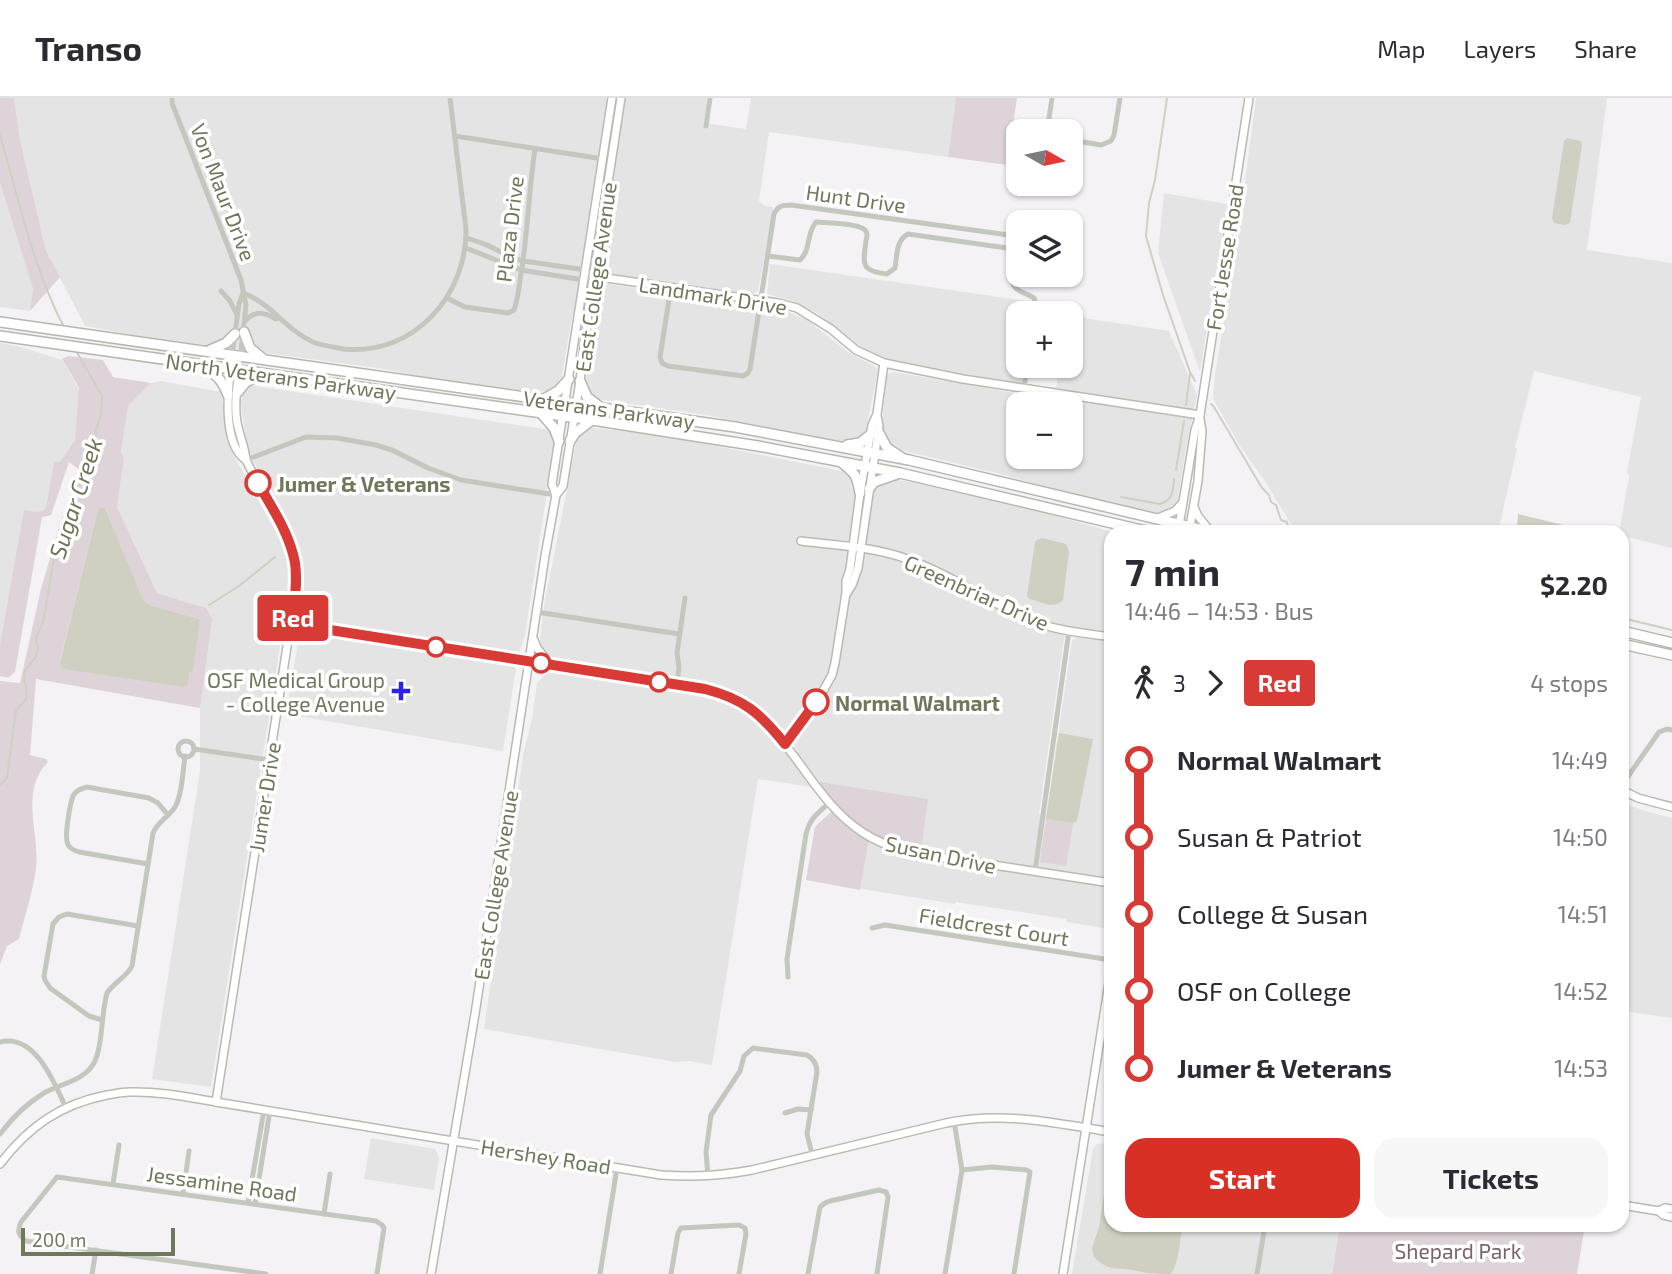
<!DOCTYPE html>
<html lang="en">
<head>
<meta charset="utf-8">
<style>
	body { margin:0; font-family:"Exo 2",sans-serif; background:#f7f7f7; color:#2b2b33; height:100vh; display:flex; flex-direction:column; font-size:26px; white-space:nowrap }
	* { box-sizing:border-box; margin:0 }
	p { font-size:23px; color:#7c7c81 }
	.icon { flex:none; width:38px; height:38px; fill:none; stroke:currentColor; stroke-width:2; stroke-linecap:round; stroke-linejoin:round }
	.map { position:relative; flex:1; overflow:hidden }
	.sheet { position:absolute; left:1104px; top:427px; width:525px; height:707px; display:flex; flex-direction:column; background:#fff; border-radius:21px; box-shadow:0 2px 5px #0004 }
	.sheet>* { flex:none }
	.badge { padding:0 14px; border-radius:5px; font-size:24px; line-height:46px }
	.needle { width:46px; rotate:99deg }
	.buttons { position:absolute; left:1006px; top:21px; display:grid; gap:14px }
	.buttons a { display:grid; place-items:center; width:77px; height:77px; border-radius:14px; background:#fff; box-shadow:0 2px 5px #0004; font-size:35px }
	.scale { position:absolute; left:21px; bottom:18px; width:154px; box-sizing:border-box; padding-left:7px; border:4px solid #70785c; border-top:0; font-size:19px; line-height:24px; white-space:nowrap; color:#70785c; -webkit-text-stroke:5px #fff; paint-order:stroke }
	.map>.badge { position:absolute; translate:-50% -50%; box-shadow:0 0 0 4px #fff }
	.legs { display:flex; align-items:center; gap:10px; height:77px; padding:0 21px; font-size:23px }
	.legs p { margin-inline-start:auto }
	.overview { display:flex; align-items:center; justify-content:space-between; height:119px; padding:0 21px }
	h1 { font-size:38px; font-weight:700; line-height:52px }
	.cta { display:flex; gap:14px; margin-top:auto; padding:14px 21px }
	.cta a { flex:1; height:80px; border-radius:21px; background:#d93025; color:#fff; font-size:28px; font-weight:700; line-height:80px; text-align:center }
	.cta a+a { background:#f7f7f7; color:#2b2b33 }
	ul { padding:0 21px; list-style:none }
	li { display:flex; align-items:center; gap:24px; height:77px; font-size:26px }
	li i { display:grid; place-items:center; width:10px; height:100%; margin:0 9px; background:currentColor }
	li i::after { content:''; width:18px; height:18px; margin:-9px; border:5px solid; border-radius:50%; background:#fff }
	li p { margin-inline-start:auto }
	li:first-child i { background:linear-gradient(#0000 50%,currentColor 0) }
	li:last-child i { background:linear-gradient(currentColor 50%,#0000 0) }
	header { display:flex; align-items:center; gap:42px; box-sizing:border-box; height:98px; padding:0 35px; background:#fff; border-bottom:2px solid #e1e1e2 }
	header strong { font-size:33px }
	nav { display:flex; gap:38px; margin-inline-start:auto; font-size:24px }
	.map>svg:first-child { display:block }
	.built { fill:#e5e4e4; fill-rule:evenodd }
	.green { fill:#ddd3d9; fill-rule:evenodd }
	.water { fill:#cfd0c2 }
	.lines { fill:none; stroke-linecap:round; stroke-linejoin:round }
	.stream { stroke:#cfd0c2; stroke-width:2 }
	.secondary-casing { stroke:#b8bbb1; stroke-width:10 }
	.highway-casing { stroke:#b5b8af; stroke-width:12 }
	.street { stroke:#c4c7be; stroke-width:5 }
	.secondary { stroke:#fff; stroke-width:7 }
	.highway { stroke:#fff; stroke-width:9 }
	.line-1-casing { stroke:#fff; stroke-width:16 }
	.line-1 { stroke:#d83b35; stroke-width:10 }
	.stop-1-dot { fill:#fff; stroke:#d83b35; stroke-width:3.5 }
	.poi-dot { fill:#2d22e7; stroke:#fff; stroke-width:2.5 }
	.labels { text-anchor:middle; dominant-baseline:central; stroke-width:7; stroke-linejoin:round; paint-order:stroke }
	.street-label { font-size:21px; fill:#70785c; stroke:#fff }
	.stop-label { font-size:21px; font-weight:bold; fill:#70785c; stroke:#fff; text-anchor:start }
	.poi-label { font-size:21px; fill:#70785c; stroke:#fff; text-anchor:end }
	.park-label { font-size:21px; fill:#7b636c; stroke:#fff }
	.water-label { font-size:23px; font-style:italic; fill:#707356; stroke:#fff }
</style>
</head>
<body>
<header>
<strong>Transo</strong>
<nav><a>Map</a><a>Layers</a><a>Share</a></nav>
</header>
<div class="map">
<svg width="1672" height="1176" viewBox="0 0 1672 1176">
	<rect width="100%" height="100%" fill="#f5f2f6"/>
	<g class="built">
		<polygon points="14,0 609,0 579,193 571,224 561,284 552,293 533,294 433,281 384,271 139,238 85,228 46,153 20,42"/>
		<polygon points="624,0 707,0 704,25 746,31 751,0 956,0 948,59 769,34 759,103 765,108 773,109 773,115 758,193 753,196 606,175 600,171 598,166"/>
		<polygon points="1256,0 1607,0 1587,152 1672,165 1672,450 1622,438 1622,434 1619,434 1629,379 1627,373 1641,299 1534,273 1515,349 1517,351 1498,434 1296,434 1266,385 1240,348 1213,301 1215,276 1235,158"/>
		<polygon points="0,85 33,191 30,213 0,209"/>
		<polygon points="1164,95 1227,106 1200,274 1158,155"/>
		<polygon points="770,166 1033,204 1032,215 1018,215 1018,268 1024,268 1022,283 1020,285 960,275 892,262 876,257 860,248 817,215 792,203 767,196"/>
		<polygon points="600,185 777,210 806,221 848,254 874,268 878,271 865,337 859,342 846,343 832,342 700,316 597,301 590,297 584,281 594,190"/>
		<path d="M 1071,218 L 1169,233 L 1197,297 L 1185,356 L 1177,406 L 1172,413 L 1166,415 L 1151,415 L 1056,392 L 1001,376 L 891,350 L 883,337 L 882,328 L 885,283 L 888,276 L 894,274 L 1026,297 L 1028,286 L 1056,290 L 1060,268 L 1071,268 ZM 1018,306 L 1071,306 L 1071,359 L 1018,359 Z"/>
		<polygon points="0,245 21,249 62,262 82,297 75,342 60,365 54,364 46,409 43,414 38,415 24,413 0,546"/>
		<polygon points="161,283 222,294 225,328 233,356 285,450 288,469 289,491 211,989 152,981 200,673 200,601 206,510 157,495 117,409 124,360 121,355 128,307 151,285"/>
		<polygon points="249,287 551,332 554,348 552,362 525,537 519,556 502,556 300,524 298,520 302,486 299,456 293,438 263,383 247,349 241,307 242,295"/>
		<polygon points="592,330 614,332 666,338 842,373 916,385 1052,417 1113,434 1111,434 1111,534 1066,527 1039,716 1046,717 1072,543 1077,539 1111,543 1111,812 1108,831 1067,824 1066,821 956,804 955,806 806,782 815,729 832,713 812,689 758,681 712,967 689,963 676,964 484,931 523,657 532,621 537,585 547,575 559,574 707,596 724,602 751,617 773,636 812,689 820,684 801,660 795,650 794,645 823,601 815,597 790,631 782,631 760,612 744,601 715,589 685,582 552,563 542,554 540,540 544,507 577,341 585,332"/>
		<polygon points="300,533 324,535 512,564 516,571 503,653 286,616"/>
		<polygon points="1622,704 1645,713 1672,720 1672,920 1622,913"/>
		<polygon points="371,1040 435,1051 439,1060 434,1092 364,1081"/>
		<polygon points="1107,1045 1111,1046 1111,1127 1340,1127 1332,1176 1072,1176 1093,1051 1097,1046"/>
	</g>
	<g class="green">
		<polygon points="0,0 14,0 20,42 46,153 60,179 30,213 33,191 0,85"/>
		<polygon points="956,0 1017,0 1007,67 948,59"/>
		<path d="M 68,258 L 103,262 L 113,279 L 151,285 L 128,308 L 121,354 L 124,360 L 117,409 L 157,495 L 206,510 L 212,521 L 200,610 L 36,581 L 30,657 L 46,661 L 48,664 C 19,693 40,735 36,770 C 33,794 25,817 19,841 L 7,848 L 0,866 L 0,583 L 20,585 L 41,491 L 60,426 L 81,373 L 69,364 L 51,417 L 42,419 L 15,574 L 8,580 L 0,578 L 0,546 L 24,412 L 37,414 L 43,413 L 46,409 L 54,364 L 60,364 L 75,342 L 79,290 L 62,261 ZM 101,409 L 105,410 L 144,503 L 150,507 L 200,521 L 188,586 L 60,563 L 98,411 Z"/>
		<polygon points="820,684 928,701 921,752 894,745 870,734 860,792 806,782 815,729 832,713 813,689"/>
		<polygon points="1046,721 1073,725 1066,768 1040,764"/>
		<polygon points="1340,1127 1585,1127 1577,1176 1332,1176"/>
	</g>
	<g class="water">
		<polygon points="1567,40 1581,43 1582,47 1570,125 1565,127 1554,125 1552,120 1564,43"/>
		<polygon points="101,409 105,410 144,503 150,507 200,521 193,573 190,574 188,586 185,589 64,571 61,569 60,564 98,411"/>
		<polygon points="1518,416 1593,434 1519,434 1517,432"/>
		<path d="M 1042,440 L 1066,446 L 1069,454 L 1063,502 C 1054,512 1041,504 1030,501 L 1027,498 L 1035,444 L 1038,441 Z"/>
		<polygon points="1059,635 1093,641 1077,723 1073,725 1046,721"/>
		<path d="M 1111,1070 L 1111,1127 L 1183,1127 C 1180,1141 1179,1164 1171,1176 C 1158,1176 1149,1176 1137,1173 C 1116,1168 1112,1176 1094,1159 L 1092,1150 L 1099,1129 L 1107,1076 Z"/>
	</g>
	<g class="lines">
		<g class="stream">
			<polyline points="1167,0 1155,82 1149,105 1146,138 1163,197 1190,274 1195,283"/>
			<path d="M 0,37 C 19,102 33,171 65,231"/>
			<polyline points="1211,306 1214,309 1262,390 1269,397 1271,404 1276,407 1281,422 1287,424 1289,434"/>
			<polyline points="1186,307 1190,275"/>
			<polyline points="1176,372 1184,323"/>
			<path d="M 1121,399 L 1160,406 C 1173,403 1173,392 1174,381"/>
			<polyline points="209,507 239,488 275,459"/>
			<polyline points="1622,520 1672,532"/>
			<polyline points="0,688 7,680 16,612 26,601 27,595 24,580 25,572 36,559 38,550 36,540 44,521 53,465 65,444 68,427 73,416 76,395 86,368 93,357 96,333 101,316 102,298 75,251"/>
		</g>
		<g class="secondary-casing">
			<g id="secondary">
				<polyline points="593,178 778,205 797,210 831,231 856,252 884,265 963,281 1200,317"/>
				<path d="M 239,272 C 237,289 234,307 237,324 C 239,337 245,349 246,362"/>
				<polyline points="556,397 552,386 612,0"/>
				<polyline points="1194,409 1198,418 1210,433"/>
				<polyline points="1158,420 1175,413 1183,404"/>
				<polyline points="1178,434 1195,332 1200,317 1249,0"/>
				<polyline points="1189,434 1198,383 1202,333 1200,321"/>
				<path d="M 801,443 C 835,447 874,449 907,461 C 951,476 989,505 1032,523 C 1057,533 1085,535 1111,539"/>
				<polyline points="847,495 852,487 858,470 879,328 877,318"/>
				<polyline points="534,542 537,550 550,566"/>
				<path d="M 529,564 L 705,591 C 722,596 739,601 753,612 C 763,619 771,629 779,639 C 806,671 826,710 862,734 C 896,757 941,759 980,765 C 1024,772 1067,778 1111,785"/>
				<polyline points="785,646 819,600 832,577 835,565 846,495 846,483 850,471 860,395 872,327 877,316 884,265"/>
				<polyline points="1622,692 1638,700 1672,709"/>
				<path d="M 216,1004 L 296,491 C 296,439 268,407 246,362 C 220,345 229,283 232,257"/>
				<path d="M 0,1066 C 29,1028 61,1006 107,997 C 114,996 122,994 129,994 C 158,993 187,999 216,1004 L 661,1077 C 696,1079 718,1078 752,1072 L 946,1025 C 1001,1013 1057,1025 1111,1034"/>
				<polyline points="1622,1107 1659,1113 1665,1110 1672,1111"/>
				<polyline points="1659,1113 1663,1117 1672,1119"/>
				<polyline points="431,1176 475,916 545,458 556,397 563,388 580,283 588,215 621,0"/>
				<polyline points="1063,1176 1111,872"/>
			</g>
		</g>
		<g class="highway-casing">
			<g id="highway">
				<polyline points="0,224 735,329 909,362 1212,434"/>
				<polyline points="244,234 250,250 262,260"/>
				<polyline points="0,238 592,322 758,348 900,375 1150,434"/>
				<polyline points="210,252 226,245 235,236"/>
				<path d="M 206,269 C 218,279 222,282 228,297"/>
				<polyline points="580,283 587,299 599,308"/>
				<polyline points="237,295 246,284 262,276"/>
				<polyline points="544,301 558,293 569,281"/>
				<polyline points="541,315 554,330 559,343"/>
				<polyline points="878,333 887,350 901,359"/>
				<polyline points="570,343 575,335 592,322"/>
				<polyline points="847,347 860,345 870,337"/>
				<path d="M 841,364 C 855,375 857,377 860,395"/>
				<polyline points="869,391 874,384 897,376"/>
				<polyline points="1622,533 1672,545"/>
				<polyline points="1622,546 1672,557"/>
			</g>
		</g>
		<g class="street">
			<polyline points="172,0 172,5 241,182 246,207 239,272"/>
			<polyline points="706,28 710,0"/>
			<polyline points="1049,33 1048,27 1052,0"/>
			<polyline points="455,38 603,61"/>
			<polyline points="1071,42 1101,47 1111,43 1114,37 1120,0"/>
			<polyline points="467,140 487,147 513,160 523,163 586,172 593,178"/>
			<polyline points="466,150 521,172 584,182 587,181"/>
			<path d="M 768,158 L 800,162 C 811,152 806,136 816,124 C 826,125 858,125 865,132 C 868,136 867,138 866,143 C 863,166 860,173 887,176 L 895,170 C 897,158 896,142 908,136 L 1007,150 C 1025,161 1006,175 1014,188 C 1017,194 1029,196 1034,200 L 1036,207 L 1035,215"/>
			<path d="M 671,189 L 660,259 L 662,265 L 668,268 L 743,278 L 748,275 L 750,271 L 774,116 C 778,108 782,107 791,107 L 1016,138"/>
			<polyline points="221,193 230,203 237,217"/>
			<path d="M 243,195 C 271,205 286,232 313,244 C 323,248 333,249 344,251 C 414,258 467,197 466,131 L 450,0"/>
			<path d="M 447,200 L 465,209 L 508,215 L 514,212 C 519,199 519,184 522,170 C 528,130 529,90 535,51"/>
			<path d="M 245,223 C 255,212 264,214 276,221"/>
			<polyline points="232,257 239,206 243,195"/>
			<polyline points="1024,290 1027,268"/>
			<polyline points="246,362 306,339 337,340 376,347 392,352 428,370 461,382 556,397"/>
			<polyline points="537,514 679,536"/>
			<polyline points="292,526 529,564"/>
			<polyline points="677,587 679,569 677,555 685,500"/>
			<circle cx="186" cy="651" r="8"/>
			<polyline points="194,651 270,662"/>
			<polyline points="1622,687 1659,634 1667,631 1672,632"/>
			<path d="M 148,766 L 79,754 C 73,752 68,750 67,743 C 65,736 70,705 73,698 C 76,692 81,691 87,689 L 149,700 L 158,705 L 168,717"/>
			<polyline points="1035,773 1069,533"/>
			<polyline points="872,830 885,827 1111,862"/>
			<path d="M 788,879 L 787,861 L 806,736 C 810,720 817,716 829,705"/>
			<polyline points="102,922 89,918 50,890 45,882 44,878 53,826 59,819 67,816 138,828"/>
			<path d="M 0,944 C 35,935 54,984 66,1010"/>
			<polyline points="785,1015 798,1011 811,1012"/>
			<path d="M 0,1036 C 12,1020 26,1006 44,995 C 60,986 84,983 94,965 C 103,947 101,916 107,895 C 114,884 126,880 132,868 L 153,735 C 158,723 169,719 175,709 C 182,698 183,672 185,658"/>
			<polyline points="962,1072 992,1069 1027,1072 1030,1074 1014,1176"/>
			<path d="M 708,1078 L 706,1054 L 711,1017 L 740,973 L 744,958 L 753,950 L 807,957 C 814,961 817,966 817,974 L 807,1036 L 812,1056"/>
			<polyline points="113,1086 119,1047"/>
			<polyline points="183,1096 189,1053"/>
			<polyline points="248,1105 264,1012"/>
			<polyline points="255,1106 270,1012"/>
			<polyline points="324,1116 330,1076"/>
			<polyline points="92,1176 96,1152"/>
			<path d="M 266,1176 L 26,1143 C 18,1137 17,1133 21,1124 L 57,1079 L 376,1123 L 382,1127 L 384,1130 L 377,1176"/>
			<polyline points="600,1176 617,1070"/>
			<polyline points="671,1176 678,1135 681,1130 739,1127 745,1130 746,1136 739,1176"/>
			<polyline points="808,1176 820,1109 825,1105 830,1103 879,1092 886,1094 888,1099 877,1176"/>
			<polyline points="945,1176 962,1072 954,1023"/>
			<polyline points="1257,1176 1265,1127"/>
		</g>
		<use href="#secondary" class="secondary"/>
		<use href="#highway" class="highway"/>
	</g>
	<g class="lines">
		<g class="line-1-casing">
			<path id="line-1" d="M 258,385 C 272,410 290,436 295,465 C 298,485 294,506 292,526 L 705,591 C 744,601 760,615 785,646 L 816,604"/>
		</g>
		<use href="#line-1" class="line-1"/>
	</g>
	<g class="stop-1-dot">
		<circle cx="258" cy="385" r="12"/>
		<circle cx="436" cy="549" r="9"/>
		<circle cx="541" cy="565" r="9"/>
		<circle cx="659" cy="584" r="9"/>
		<circle cx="816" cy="604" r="12"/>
	</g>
	<path class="poi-dot" d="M397.5 582.5h7v7h7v7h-7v7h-7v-7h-7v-7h7z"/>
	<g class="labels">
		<g class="street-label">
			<text transform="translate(224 94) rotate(69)">Von Maur Drive</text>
			<text transform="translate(856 100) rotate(8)">Hunt Drive</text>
			<text transform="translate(509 131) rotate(-83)">Plaza Drive</text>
			<text transform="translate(1224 159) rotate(-81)">Fort Jesse Road</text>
			<text transform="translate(595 179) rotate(-82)">East College Avenue</text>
			<text transform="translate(713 197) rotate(9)">Landmark Drive</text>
			<text transform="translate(281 278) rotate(8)">North Veterans Parkway</text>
			<text transform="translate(609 311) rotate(8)">Veterans Parkway</text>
			<text transform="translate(977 494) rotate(24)">Greenbriar Drive</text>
			<text transform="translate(264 699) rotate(-81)">Jumer Drive</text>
			<text transform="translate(941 756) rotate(12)">Susan Drive</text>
			<text transform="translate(495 787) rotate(-81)">East College Avenue</text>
			<text transform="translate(994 828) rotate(9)">Fieldcrest Court</text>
			<text transform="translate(546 1058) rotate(9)">Hershey Road</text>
			<text transform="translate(222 1085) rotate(8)">Jessamine Road</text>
		</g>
		<g class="stop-label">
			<text x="277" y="385">Jumer &amp; Veterans</text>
			<text x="835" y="604">Normal Walmart</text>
		</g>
		<g class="poi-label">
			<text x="385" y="581">OSF Medical Group<tspan x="385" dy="24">- College Avenue</tspan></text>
		</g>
		<g class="park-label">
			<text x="1458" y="1152">Shepard Park</text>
		</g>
		<g class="water-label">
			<text transform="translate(75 400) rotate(-72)">Sugar Creek</text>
		</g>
	</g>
</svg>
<div class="buttons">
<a><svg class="needle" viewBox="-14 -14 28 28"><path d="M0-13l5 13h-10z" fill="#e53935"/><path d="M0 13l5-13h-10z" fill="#7c7c81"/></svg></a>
<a><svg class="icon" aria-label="layers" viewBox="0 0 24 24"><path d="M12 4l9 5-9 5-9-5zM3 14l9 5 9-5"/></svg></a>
<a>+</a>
<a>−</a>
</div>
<div class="scale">200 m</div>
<b class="badge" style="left:293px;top:520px;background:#d83b35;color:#fff">Red</b>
<section class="sheet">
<div class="overview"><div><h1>7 min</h1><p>14:46 – 14:53 · Bus</p></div><b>$2.20</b></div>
<div class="legs"><svg class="icon" aria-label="walk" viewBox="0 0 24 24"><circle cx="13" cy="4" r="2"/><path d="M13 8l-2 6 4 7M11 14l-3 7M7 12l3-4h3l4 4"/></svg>3<svg class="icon" aria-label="forward" viewBox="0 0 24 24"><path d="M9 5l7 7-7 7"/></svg><b class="badge" style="background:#d83b35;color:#fff">Red</b><p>4 stops</p></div>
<ul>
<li><i style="color:#d83b35"></i><b>Normal Walmart</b><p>14:49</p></li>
<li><i style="color:#d83b35"></i><span>Susan &amp; Patriot</span><p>14:50</p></li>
<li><i style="color:#d83b35"></i><span>College &amp; Susan</span><p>14:51</p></li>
<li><i style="color:#d83b35"></i><span>OSF on College</span><p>14:52</p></li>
<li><i style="color:#d83b35"></i><b>Jumer &amp; Veterans</b><p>14:53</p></li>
</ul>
<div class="cta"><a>Start</a><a>Tickets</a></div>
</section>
</div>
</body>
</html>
